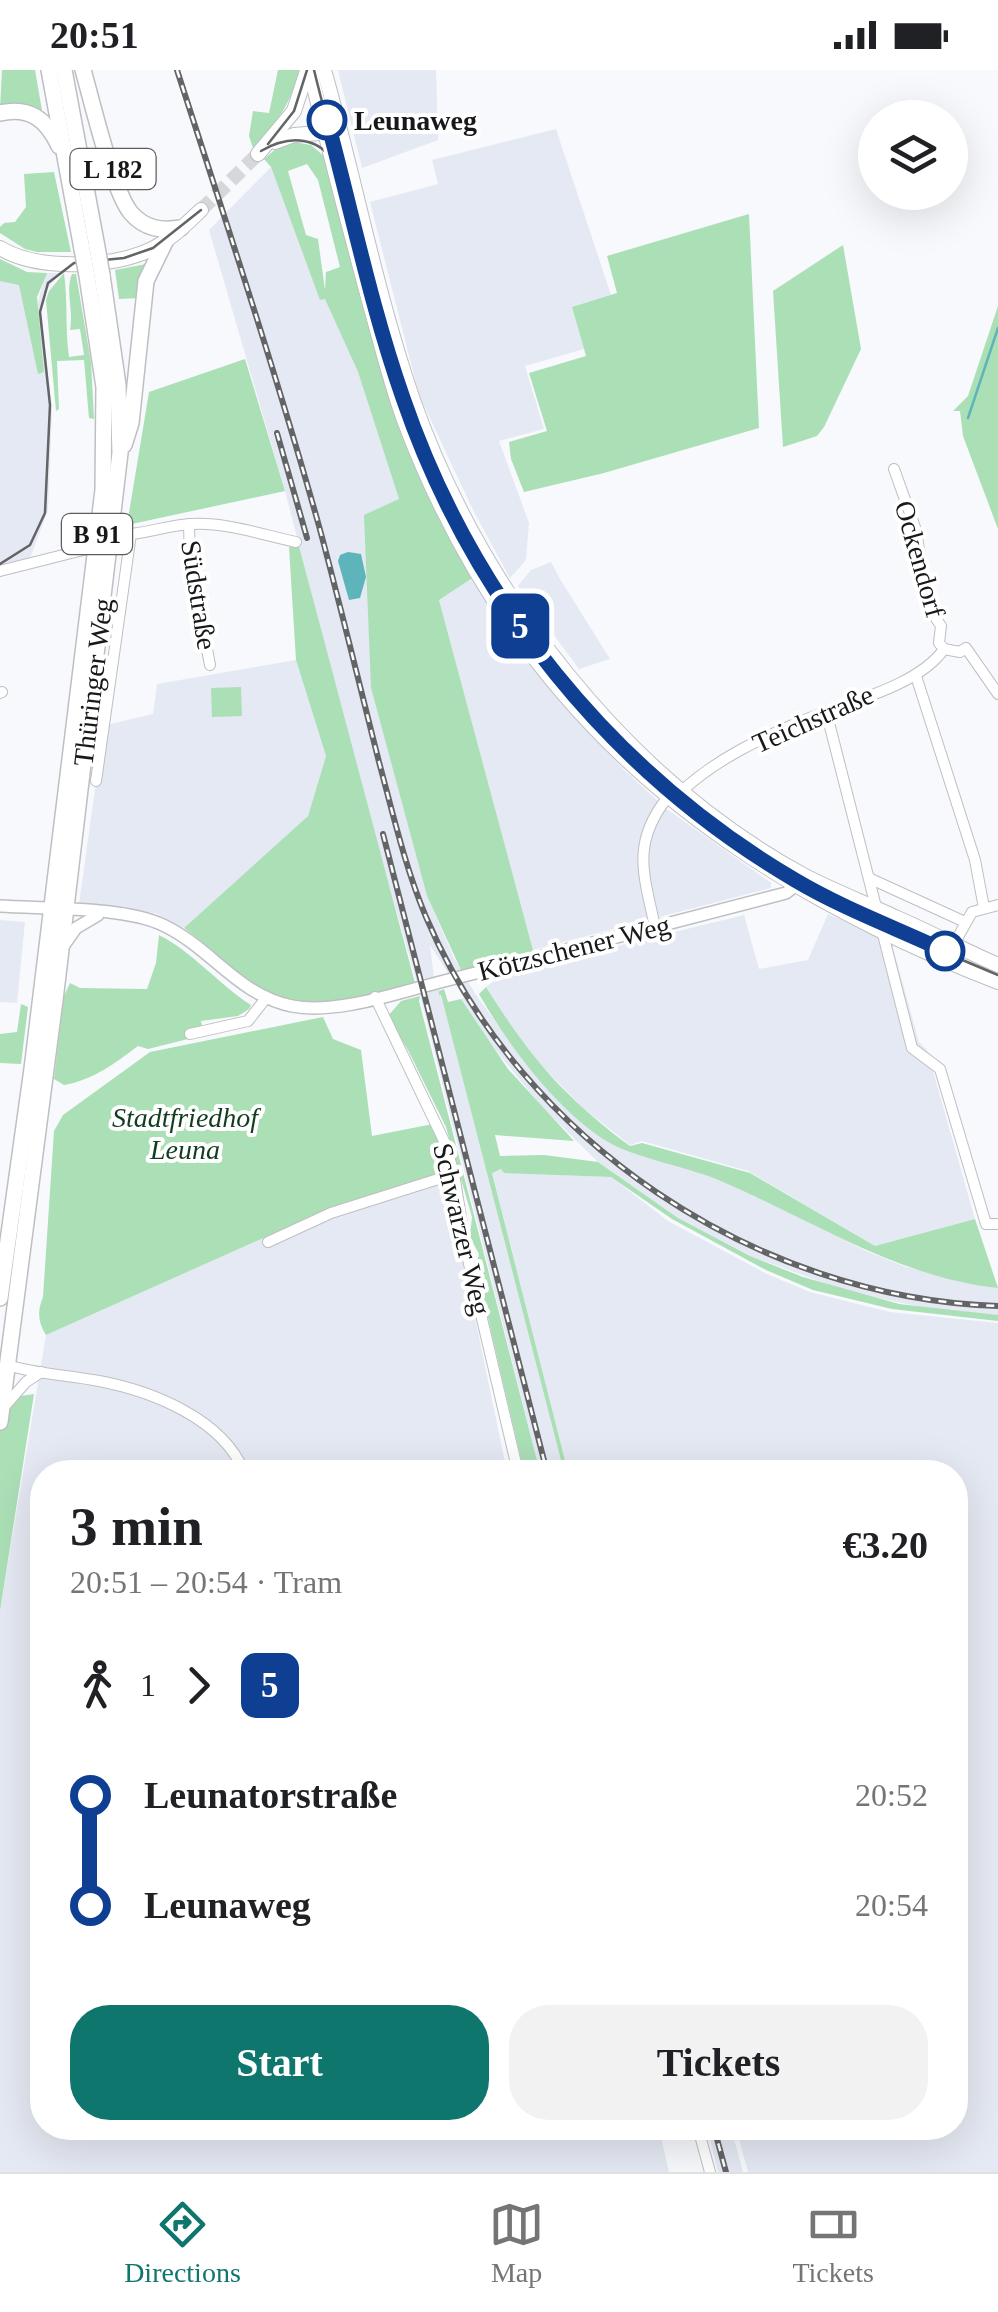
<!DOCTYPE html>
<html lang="en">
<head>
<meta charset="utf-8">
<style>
	body { margin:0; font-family:Georgia,serif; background:#f2f2f2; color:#202124; height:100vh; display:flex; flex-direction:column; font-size:38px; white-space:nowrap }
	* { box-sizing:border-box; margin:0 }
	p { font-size:32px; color:#757577 }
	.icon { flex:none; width:55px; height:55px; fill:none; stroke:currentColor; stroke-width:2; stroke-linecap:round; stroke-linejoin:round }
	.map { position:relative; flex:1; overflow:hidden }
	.panel { position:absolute; left:30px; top:1390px; width:938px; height:680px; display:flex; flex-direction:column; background:#fff; border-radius:40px; box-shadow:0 10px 40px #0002 }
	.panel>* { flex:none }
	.badge { padding:0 20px; border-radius:15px; font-size:35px; line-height:65px }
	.fabs { position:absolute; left:858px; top:30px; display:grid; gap:20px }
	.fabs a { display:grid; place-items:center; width:110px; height:110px; border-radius:50%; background:#fff; box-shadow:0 10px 40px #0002; font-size:50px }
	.map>.badge { position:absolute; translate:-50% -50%; box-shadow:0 0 0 5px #fff }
	.legs { display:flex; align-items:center; gap:15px; height:110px; padding:0 40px; font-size:32px }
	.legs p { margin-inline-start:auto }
	.head { display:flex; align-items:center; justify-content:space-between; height:170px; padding:0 40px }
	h1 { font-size:55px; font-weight:700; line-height:75px }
	.action { display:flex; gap:20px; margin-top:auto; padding:20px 40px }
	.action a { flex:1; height:115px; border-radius:40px; background:#0f766e; color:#fff; font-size:40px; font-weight:700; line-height:115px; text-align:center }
	.action a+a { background:#f2f2f2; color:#202124 }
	ul { padding:0 40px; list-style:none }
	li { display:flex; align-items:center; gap:35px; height:110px; font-size:38px }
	li i { display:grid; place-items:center; width:15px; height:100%; margin:0 12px; background:currentColor }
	li i::after { content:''; width:25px; height:25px; margin:-12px; border:8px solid; border-radius:50%; background:#fff }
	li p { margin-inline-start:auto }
	li:first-child i { background:linear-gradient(#0000 50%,currentColor 0) }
	li:last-child i { background:linear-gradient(currentColor 50%,#0000 0) }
	.status { display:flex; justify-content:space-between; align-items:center; height:70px; padding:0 50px; background:#fff; direction:ltr }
	.status svg { height:28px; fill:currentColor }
	.tab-bar { display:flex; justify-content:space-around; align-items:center; height:140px; border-top:2px solid #e0e0e0; background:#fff; font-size:28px; color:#757577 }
	.tab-bar a { display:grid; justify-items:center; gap:5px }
	.tab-bar .current { color:#0f766e }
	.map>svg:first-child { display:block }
	.built { fill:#e5e9f3 }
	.green { fill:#abdfb6; fill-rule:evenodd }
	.water { fill:#5db4ba }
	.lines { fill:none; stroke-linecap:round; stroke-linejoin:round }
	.stream { stroke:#5db4ba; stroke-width:2.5 }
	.secondary-tunnel { stroke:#d5d7da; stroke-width:14; stroke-dasharray:14 7; stroke-linecap:butt }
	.minor-casing { stroke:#bebfc2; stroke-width:12 }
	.tertiary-casing { stroke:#bebfc2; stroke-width:14 }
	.secondary-casing { stroke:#bebfc2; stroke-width:16 }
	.primary-casing { stroke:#bebfc2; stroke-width:18 }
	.minor { stroke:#fff; stroke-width:10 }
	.tertiary { stroke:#fff; stroke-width:11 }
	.secondary { stroke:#fff; stroke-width:14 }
	.primary { stroke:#fff; stroke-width:15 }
	.tram { stroke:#636466; stroke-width:2.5 }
	.rail-casing { stroke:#636466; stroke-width:6 }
	.rail { stroke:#fff; stroke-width:2.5; stroke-dasharray:8; stroke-linecap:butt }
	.primary-bridge-casing { stroke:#bebfc2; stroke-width:18; stroke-linecap:butt }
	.primary-bridge { stroke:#fff; stroke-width:15 }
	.line-1-casing { stroke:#fff; stroke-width:22 }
	.line-1 { stroke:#0f3f93; stroke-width:15 }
	.stop-1-dot { fill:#fff; stroke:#0f3f93; stroke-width:5 }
	.labels { text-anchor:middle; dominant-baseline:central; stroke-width:8; stroke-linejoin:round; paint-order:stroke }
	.shield { fill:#fff; stroke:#5d5d5e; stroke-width:2.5 }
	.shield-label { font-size:25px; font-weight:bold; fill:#171819 }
	.stop-label { font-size:28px; font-weight:bold; fill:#171819; stroke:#fff; text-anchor:start }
	.street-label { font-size:28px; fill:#171819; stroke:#fff }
	.park-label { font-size:28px; font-style:italic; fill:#133d20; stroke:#fff }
</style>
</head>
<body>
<div class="status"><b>20:51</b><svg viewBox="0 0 49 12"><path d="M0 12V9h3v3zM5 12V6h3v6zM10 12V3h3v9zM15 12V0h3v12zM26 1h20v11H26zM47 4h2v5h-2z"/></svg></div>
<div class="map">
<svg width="998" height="2102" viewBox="0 0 998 2102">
	<rect width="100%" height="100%" fill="#f7f9fc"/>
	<g class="built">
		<polygon points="338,0 436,0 438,70 362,98"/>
		<polygon points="556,59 611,225 572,237 584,279 525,296 544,359 499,371 529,453 526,490 510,508 474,442 419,325 370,132 438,114 432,90"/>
		<polygon points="271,97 320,229 325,228 358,302 399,429 371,618 427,826 454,888 476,925 521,987 555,1025 582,1053 611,1073 697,1101 750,1123 866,1181 906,1197 998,1218 998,1245 942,1241 852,1223 750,1186 678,1148 598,1092 542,1037 480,961 461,929 464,928 430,875 434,908 441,925 564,1402 540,1402 417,913 371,752 285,421 209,160"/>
		<polygon points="0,202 20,205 37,238 43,209 47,203 60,203 44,223 41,242 52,341 48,440 30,488 0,498"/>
		<polygon points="551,492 560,509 610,589 579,599 518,516 531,500"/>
		<polygon points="474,507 532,596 623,699 668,740 771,813 771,818 533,880 439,530"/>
		<polygon points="296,590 326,686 308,746 184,858 155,843 79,834 102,669 107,655 153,644 157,614"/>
		<polygon points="828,844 892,874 919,972 927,980 975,1149 875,1176 748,1101 642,1071 630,1075 582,1037 522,975 486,917 503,904 744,845 759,899 808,890"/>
		<polygon points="0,850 25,852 17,933 0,932"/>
		<polygon points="444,1098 507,1402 42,1402 42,2058 659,2058 669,2102 0,2102 0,1541 46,1265 335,1136 432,1106"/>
		<polygon points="502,1099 505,1103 611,1107 668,1151 767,1204 810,1222 890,1242 998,1253 998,2102 748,2102 736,2058 955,2058 955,1402 568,1402 492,1102"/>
		<polygon points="707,2058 731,2058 743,2102 718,2102"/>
	</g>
	<g class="green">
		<polygon points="2,0 35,0 43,46 0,38"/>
		<path d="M 278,0 L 300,0 C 290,33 278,54 253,78 L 249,66 L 253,41 L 269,43 Z"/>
		<path d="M 294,72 L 311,75 L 325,87 L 384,305 L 474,507 L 439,530 L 533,880 L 529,884 L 465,900 L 461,900 L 427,826 L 371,618 L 364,445 L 399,429 L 358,302 L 325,229 L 320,230 L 271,97 L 264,89 L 279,76 ZM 307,94 L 318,110 L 340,197 L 326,202 L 325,220 L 318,169 L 306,165 L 288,101 Z"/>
		<polygon points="54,102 71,182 37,182 25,179 0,163 0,157 4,153 15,152 26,137 24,104"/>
		<polygon points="749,144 759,358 604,403 524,422 511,389 509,372 547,361 529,303 586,286 572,237 617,223 607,186"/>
		<polygon points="843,175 861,279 824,357 817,366 783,377 773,221"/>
		<polygon points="0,189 27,202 47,203 37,227 44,302 38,304 19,215 0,211"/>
		<polygon points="146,194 139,228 119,229 115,200"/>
		<path d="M 64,203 C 68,232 65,258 69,287 L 84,285 L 80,259 L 70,260 C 74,242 65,220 72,204 L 76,204 L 91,292 L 94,349 L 89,348 L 84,290 L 57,291 L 59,339 L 56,341 L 46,230 L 49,221 Z"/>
		<polygon points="998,236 998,459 963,366 960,341 953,341 968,326"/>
		<polygon points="245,289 285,421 127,455 149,322"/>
		<path d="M 299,476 L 415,913 C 364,925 305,947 255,918 C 229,902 209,875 184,858 L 308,746 L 326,686 L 296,590 L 289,477 Z"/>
		<polygon points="241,617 242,646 212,647 211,618"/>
		<path d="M 159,865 C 194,883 218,914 251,935 L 249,939 L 238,946 L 201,951 L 202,957 L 187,959 L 188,969 L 148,979 L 138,976 C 114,994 93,1010 64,1015 L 54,1009 L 64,926 L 70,913 L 80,918 L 147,919 L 156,893 Z"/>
		<path d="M 486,917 C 530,987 563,1026 630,1076 L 642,1073 L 750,1103 L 875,1176 L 975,1149 L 998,1218 C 895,1207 809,1148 716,1109 C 684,1096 636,1088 608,1072 C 557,1041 508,975 479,924 Z"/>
		<polygon points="444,919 448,932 461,929 508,999 574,1071 495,1065 500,1086 544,1085 598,1092 678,1148 750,1186 803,1207 899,1234 998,1245 998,1251 892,1239 813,1220 766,1200 672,1149 611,1107 504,1103 501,1099 492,1103 568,1402 564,1402 441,925 439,925 439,921"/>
		<polygon points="420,926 419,931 540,1402 524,1402 476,1196 479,1184 470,1167 472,1147 446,1057 408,980 390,951 389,945 401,931"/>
		<polygon points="21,934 28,937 21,994 0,993 0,964 17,962"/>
		<path d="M 323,947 L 333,969 L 361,980 L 372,1066 L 433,1054 L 445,1087 L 444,1098 L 432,1106 L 335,1136 L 46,1265 C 38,1253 37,1241 43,1227 L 54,1061 L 63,1045 L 150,982 Z"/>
		<polygon points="34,1324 0,1541 0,1329"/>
	</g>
	<polygon class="water" points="348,482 361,484 366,507 360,528 349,530 338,491 340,485"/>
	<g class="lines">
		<polyline class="stream" points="968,348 998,258"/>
		<polyline class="secondary-tunnel" points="201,140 258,84"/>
		<g class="minor-casing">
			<g id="minor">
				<polyline points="894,399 916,460 924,513 933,544 941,556 939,573 944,579"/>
				<polyline points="189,454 190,491 210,595"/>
				<path d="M 112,464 C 138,467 165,455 192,454 C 226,452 263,465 296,472"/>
				<polyline points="0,501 95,477"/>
				<polyline points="944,579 960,582 966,578 998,624"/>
				<polyline points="916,606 975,790 984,838"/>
				<polyline points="0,623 2,622"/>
				<polyline points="826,641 912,978 940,999 986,1154 998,1154"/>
				<polyline points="96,711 131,464"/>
				<path d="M 683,720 C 717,689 759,669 802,651 C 844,633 918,617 944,579"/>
				<polyline points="871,809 965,852"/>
				<path d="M 655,857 C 644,805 631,774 667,728"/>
				<polyline points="954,874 972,842 998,835"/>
				<polyline points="375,927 445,1073 454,1104 467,1185 518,1402"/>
				<polyline points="190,964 248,951 266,928"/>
				<polyline points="268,1172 331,1143 454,1104"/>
				<path d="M 7,1295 C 36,1304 68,1305 99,1311 C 152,1321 223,1349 244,1402"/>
				<polyline points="4,1337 26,1312 41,1302"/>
				<polyline points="698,2058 710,2102"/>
			</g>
		</g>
		<g class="tertiary-casing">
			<g id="tertiary">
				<path d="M 0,836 C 45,839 126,836 165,856 C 212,879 238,925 292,936 C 338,945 402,921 448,910 C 561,882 673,852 786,823 L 800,812"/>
				<polyline points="64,875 76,858 98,845"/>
			</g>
		</g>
		<g class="secondary-casing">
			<g id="secondary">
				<path d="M 310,0 C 329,81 350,161 372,241 C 382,278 391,314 404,350 C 513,640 716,802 998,912"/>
				<path d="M 324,0 C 355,109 376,223 413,330 C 481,522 624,708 805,806 C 834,821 865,833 895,847 C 930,862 963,880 998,895"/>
				<polyline points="275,72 294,65 332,62"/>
				<polyline points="258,84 294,41 307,1"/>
				<path d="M 0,178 C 38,201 112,198 152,179 C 170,170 186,154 201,140"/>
			</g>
		</g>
		<g class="primary-casing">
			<g id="primary">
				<polyline points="49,0 82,179"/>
				<polyline points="64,0 97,177"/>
				<path d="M 83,0 C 92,31 113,122 131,143 C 145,159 161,161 181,158"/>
				<path d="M 0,43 C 30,36 47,50 59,76"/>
				<polyline points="124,375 131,353 146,211 166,170"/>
				<polyline points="0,1228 32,999 103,420 104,317 87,206"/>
				<polyline points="0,1352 55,930 120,383 118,315 102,205"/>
			</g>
		</g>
		<use href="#minor" class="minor"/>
		<use href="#tertiary" class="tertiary"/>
		<use href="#secondary" class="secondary"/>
		<use href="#primary" class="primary"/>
		<g class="tram">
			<path d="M 314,0 C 329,61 346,122 362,183 C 375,232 386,282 403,330 C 474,529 613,708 799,812 C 862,848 931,877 998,905"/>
			<polyline points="268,74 294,41 307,0"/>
			<path d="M 261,81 C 290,64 321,66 337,97"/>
			<polyline points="0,494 30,475 45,443 50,335 40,242 48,213 74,193 124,188 153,178 201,140"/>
		</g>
		<g class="rail-casing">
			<g id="rail">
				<path d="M 177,0 C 226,152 276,303 319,456 C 340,534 359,613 379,692 C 393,744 405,797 426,847 C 521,1071 756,1228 998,1236"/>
				<polyline points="277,363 307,468"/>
				<polyline points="383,764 547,1402"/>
				<polyline points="714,2058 726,2102"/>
			</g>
		</g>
		<use href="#rail" class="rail"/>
		<g class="primary-bridge-casing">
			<g id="primary-bridge">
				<polyline points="97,177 102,205"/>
				<polyline points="82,179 87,206"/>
			</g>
		</g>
		<use href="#primary-bridge" class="primary-bridge"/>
	</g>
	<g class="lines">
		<g class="line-1-casing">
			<path id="line-1" d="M 327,50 C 352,142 371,237 403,328 C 472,529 611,702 795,810 C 842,838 896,858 945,881"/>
		</g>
		<use href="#line-1" class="line-1"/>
	</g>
	<g class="stop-1-dot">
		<circle cx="327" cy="50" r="18"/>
		<circle cx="945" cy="881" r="18"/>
	</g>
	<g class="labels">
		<g class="shield">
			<rect x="70.5" y="79" width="85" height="40" rx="8"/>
			<rect x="62" y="444" width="70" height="40" rx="8"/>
		</g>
		<g class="shield-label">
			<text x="113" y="99">L 182</text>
			<text x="97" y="464">B 91</text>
		</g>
		<g class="stop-label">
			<text x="354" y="50">Leunaweg</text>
		</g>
		<g class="street-label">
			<text transform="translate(920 489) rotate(74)">Ockendorf</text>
			<text transform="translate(199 525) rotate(81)">Südstraße</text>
			<text transform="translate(93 612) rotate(-83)">Thüringer Weg</text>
			<text transform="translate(813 649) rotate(-24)">Teichstraße</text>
			<text transform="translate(574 878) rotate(-14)">Kötzschener Weg</text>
			<text transform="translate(462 1159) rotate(77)">Schwarzer Weg</text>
		</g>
		<g class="park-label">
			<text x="185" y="1047">Stadtfriedhof<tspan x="185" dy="32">Leuna</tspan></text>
		</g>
	</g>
</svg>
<div class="fabs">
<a><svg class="icon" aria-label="layers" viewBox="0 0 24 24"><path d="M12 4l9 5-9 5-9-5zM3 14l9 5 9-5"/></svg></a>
</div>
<b class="badge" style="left:520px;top:556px;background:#0f3f93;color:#fff">5</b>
<section class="panel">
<div class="head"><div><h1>3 min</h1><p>20:51 – 20:54 · Tram</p></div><b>€3.20</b></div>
<div class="legs"><svg class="icon" aria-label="walk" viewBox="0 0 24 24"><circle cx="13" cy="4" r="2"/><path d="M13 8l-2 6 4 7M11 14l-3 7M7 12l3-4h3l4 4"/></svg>1<svg class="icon" aria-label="forward" viewBox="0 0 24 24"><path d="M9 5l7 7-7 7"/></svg><b class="badge" style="background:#0f3f93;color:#fff">5</b></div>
<ul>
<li><i style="color:#0f3f93"></i><b>Leunatorstraße</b><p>20:52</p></li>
<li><i style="color:#0f3f93"></i><b>Leunaweg</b><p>20:54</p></li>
</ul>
<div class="action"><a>Start</a><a>Tickets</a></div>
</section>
</div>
<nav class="tab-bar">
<a class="current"><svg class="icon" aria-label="directions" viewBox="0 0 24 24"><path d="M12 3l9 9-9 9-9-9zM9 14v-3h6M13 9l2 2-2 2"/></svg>Directions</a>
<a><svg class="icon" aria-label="map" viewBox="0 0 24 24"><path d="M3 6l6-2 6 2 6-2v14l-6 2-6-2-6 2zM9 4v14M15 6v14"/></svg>Map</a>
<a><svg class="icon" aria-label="tickets" viewBox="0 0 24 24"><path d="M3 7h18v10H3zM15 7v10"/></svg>Tickets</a>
</nav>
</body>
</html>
